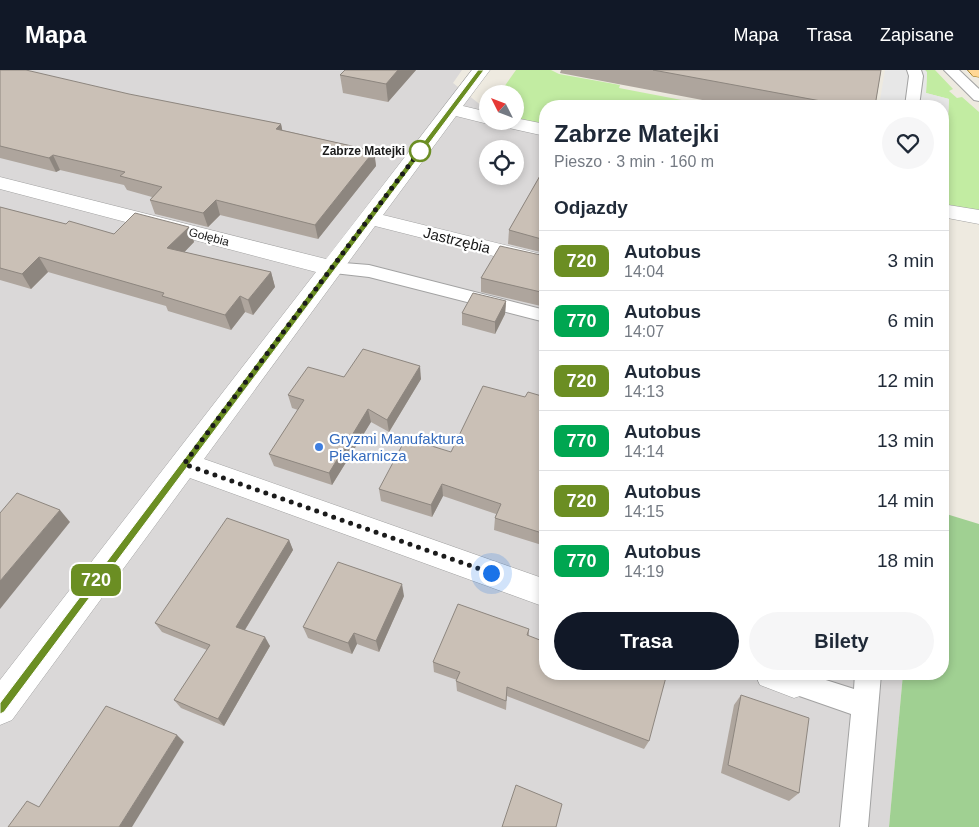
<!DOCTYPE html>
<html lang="pl">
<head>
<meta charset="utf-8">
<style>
	body { margin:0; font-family:Arial,sans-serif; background:#f6f6f7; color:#1f2937; height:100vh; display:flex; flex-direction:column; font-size:19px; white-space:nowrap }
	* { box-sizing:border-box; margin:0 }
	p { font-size:16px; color:#747a83 }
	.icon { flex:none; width:28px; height:28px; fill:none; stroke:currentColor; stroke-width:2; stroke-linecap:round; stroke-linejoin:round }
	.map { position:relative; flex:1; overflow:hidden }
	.drawer { position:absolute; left:539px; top:30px; width:410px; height:580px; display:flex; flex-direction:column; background:#fff; border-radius:20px; box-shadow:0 2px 8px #0003 }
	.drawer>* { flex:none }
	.badge { padding:0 10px; border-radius:8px; font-size:18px; line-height:32px }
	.needle { width:32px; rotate:312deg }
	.buttons { position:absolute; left:479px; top:15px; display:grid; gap:10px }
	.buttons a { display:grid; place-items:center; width:45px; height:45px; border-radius:50%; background:#fff; box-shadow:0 2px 8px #0003; font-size:25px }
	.you { position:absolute; width:25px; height:25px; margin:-12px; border:4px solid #fff; border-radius:50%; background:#1a73e8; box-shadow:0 0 0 8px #1a73e833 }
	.map>.badge { position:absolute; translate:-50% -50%; box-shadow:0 0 0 2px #fff }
	h2 { padding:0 15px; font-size:19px; line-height:45px }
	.round { display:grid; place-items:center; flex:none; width:52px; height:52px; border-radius:26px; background:#f6f6f7 }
	.headline { display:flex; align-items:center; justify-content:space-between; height:85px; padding:0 15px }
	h1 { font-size:24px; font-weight:600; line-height:38px }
	.primary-button { display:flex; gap:10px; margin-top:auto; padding:10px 15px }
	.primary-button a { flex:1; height:58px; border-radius:30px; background:#111827; color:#fff; font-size:20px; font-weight:600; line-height:58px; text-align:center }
	.primary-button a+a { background:#f6f6f7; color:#1f2937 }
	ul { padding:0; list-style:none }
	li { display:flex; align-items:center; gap:15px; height:60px; padding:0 15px; border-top:1px solid #e0e1e3 }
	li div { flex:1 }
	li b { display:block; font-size:19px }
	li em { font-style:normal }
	li .badge { min-width:55px; font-weight:700; text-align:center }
	header { display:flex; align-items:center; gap:30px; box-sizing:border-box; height:70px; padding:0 25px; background:#111827; color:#fff }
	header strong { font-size:24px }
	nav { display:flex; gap:28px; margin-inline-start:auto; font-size:18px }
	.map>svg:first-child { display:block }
	.residential { fill:#dad8d8; fill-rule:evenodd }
	.grass { fill:#c2eca2 }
	.forest { fill:#a0d092 }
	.parking { fill:#e7e7e7 }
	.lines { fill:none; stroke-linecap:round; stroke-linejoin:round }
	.lane-casing { stroke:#a2a2a2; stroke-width:2 }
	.street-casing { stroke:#a2a2a2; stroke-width:1 }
	.primary-casing { stroke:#936b00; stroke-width:1 }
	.lane { fill:#fff; fill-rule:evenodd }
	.street { fill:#fff; fill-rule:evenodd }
	.primary { fill:#ffd794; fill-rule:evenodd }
	.wall { fill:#aea59d }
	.shaded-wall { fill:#8d867f }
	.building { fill:#cac0b6; stroke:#8d867f }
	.line { fill:#6b8e23; stroke:#fff }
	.walk { stroke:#1b1b1b; stroke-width:5; stroke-dasharray:0 9 }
	.stop-dot { fill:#fff; stroke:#6b8e23; stroke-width:2.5 }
	.shop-dot { fill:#3f7fe0; stroke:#fff; stroke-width:2 }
	.labels { text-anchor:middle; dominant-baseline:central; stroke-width:4.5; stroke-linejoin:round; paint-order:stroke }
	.far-stop-label { font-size:12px; font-weight:bold; fill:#1b1b1b; stroke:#fff; text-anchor:end }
	.far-street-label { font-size:12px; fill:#1b1b1b; stroke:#fff }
	.street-label { font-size:15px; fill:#1b1b1b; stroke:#fff }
	.shop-label { font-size:15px; fill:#366cbe; stroke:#fff; text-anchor:start }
</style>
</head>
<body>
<header>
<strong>Mapa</strong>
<nav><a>Mapa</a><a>Trasa</a><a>Zapisane</a></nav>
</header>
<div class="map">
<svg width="979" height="757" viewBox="0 0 979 757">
	<rect width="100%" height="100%" fill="#eeeae0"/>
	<path class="residential" d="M 0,0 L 462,0 L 453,13 L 487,40 L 488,51 L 545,55 L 545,604 L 903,604 L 889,757 L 0,757 ZM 488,79 L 515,79 L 515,106 L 488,106 Z"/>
	<g class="grass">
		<polygon points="516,0 551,0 559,4 620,15 619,18 713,36 545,36 545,55 515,49 515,24 499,24"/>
		<polygon points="925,0 935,0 953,19 949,21 957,28 962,27 979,42 979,141 943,134 949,29 926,23 927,3"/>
	</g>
	<polygon class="forest" points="943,443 979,454 979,757 889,757 903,604 942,604"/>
	<polygon class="parking" points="885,0 925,0 927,2 926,23 949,29 945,113 942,113 942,36 879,36"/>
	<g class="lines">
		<g class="lane-casing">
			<g id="lane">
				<polygon points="907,0 921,0 923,6 919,36 905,36 909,6"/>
				<polygon points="944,0 959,0 979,19 979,31 974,30"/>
				<polygon points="331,192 369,195 545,240 545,252 369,207 325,202 322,198 325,194"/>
				<polygon points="785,604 807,604 854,619 855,604 881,604 868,757 840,757 851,644 785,621 781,612"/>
			</g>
		</g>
		<g class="street-casing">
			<g id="street">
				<polygon points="472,0 490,0 463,36 488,42 488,51 515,51 515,48 545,54 545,66 495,55 493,52 488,54 456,46 383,145 545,185 545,199 375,156 204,389 545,509 545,537 190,408 12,650 0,655 0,610 316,202 0,119 0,107 326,189"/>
				<polygon points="942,134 979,140 979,154 942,147"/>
				<polygon points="755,604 807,604 811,612 806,624 794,628 760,615"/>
			</g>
		</g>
		<g class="primary-casing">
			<polygon id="primary" points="968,0 979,0 979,7 973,6"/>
		</g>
		<use href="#lane" class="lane"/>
		<use href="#street" class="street"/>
		<use href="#primary" class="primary"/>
	</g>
	<g class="wall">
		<polygon points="0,0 281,54 282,60 374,81 376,96 318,169 220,145 208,157 155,144 150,130 152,127 127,120 124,115 60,100 56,102 0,88"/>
		<polygon points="345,0 416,0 388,32 343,23 340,5"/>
		<polygon points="561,0 881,0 875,36 734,36 560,3"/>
		<polygon points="545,97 545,183 508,174 509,160"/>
		<polygon points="0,137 66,154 114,164 189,157 194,172 184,182 271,202 275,217 253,245 245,242 231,260 168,241 166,236 48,202 31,219 0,210"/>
		<polygon points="545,186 545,237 481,222 481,208"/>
		<polygon points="506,231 505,244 495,264 462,255 462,243"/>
		<polygon points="344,307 421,309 389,362 371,352 332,415 274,396 269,384 298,340 292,338 288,325"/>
		<polygon points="525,327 545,327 545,476 494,460 495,448 496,444 443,426 432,447 381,431 379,419 451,382"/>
		<polygon points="289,470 293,480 245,560 270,576 224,656 181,638 174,630 207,580 162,562 155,553"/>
		<polygon points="404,526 379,582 357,574 352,584 308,568 303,557"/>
		<polygon points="529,559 529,566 649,671 644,679 507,626 506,640 457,621 456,611 457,610 434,602 433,592"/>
		<polygon points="741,625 799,723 789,731 721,703 734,635"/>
	</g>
	<g class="shaded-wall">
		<polygon points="398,0 416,0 388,32 386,14"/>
		<polygon points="281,54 284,68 276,59"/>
		<polygon points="374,81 376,96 318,169 315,155"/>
		<polygon points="53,85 60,100 56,102 49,88"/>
		<polygon points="216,130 220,145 208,157 203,143"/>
		<polygon points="189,157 194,172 173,194 167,178"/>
		<polygon points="39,187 48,202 31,219 22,204"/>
		<polygon points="271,202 275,217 253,245 248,230"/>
		<polygon points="240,226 245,242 231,260 225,245"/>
		<polygon points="506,231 505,244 495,264 495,252"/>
		<polygon points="420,296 421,309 389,362 387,350"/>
		<polygon points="368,339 371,352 332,415 329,403"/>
		<polygon points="442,414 443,426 432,447 431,435"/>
		<polygon points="60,440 70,452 0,539 0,511"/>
		<polygon points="289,470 293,480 241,566 236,557"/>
		<polygon points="402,514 404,526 379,582 376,571"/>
		<polygon points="354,563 357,574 352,584 348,573"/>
		<polygon points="265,567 270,576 224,656 218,649"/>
		<polygon points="177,665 184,672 132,757 119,757"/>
	</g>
	<g class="building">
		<polygon points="0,0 26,0 129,24 281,54 276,59 374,81 315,155 216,130 203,143 150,130 162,117 120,106 125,102 53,85 49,88 0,76"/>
		<polygon points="345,0 398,0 386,14 340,5"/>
		<polygon points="653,0 881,0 875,36 848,36"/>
		<polygon points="545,97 545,170 509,160"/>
		<polygon points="0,137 66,154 69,151 114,164 135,143 189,157 167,178 271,202 248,230 240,226 225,245 162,226 164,223 39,187 22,204 0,198"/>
		<polygon points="500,176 545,186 545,223 481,208"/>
		<polygon points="473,223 506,231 495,252 462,243"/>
		<polygon points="363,279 420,296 387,350 368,339 329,403 269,384 304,330 288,325 308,297 344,307"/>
		<polygon points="483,316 525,327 528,322 545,327 545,464 495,448 501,434 442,414 431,435 379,419 406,368 451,382"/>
		<polygon points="17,423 60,440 0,511 0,443"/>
		<polygon points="227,448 289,470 236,557 265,567 218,649 174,630 210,575 155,553"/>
		<polygon points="338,492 402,514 376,571 354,563 348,573 303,557"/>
		<polygon points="458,534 529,559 527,565 545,572 545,604 657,604 666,607 649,671 507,617 506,631 456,611 460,602 433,592"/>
		<polygon points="741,625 809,648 799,723 728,695"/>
		<polygon points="106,636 177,665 119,757 8,757 27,731 39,737"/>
		<polygon points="516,715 562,734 556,757 502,757"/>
	</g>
	<polygon class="line" points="478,0 484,0 4,642 0,644 0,633"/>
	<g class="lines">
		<polyline class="walk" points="420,81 422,78 184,394 491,503"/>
	</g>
	<circle class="stop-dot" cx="420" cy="81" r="10"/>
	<circle class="shop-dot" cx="319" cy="377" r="5"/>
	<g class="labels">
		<g class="far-stop-label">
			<text x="405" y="81">Zabrze Matejki</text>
		</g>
		<g class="far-street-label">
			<text transform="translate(209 167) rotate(15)">Gołębia</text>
		</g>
		<g class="street-label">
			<text transform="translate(457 170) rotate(14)">Jastrzębia</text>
		</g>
		<g class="shop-label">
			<text x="329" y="368">Gryzmi Manufaktura<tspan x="329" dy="17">Piekarnicza</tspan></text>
		</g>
	</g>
</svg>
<div class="buttons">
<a><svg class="needle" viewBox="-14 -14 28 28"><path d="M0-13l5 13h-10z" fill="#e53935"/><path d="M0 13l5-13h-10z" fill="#747a83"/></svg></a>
<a><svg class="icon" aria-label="locate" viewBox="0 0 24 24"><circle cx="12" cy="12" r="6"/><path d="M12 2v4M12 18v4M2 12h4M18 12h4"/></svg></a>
</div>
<div class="you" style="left:491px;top:503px"></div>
<b class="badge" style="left:96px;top:510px;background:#6b8e23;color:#fff">720</b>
<section class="drawer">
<div class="headline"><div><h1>Zabrze Matejki</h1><p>Pieszo · 3 min · 160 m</p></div><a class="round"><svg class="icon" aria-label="heart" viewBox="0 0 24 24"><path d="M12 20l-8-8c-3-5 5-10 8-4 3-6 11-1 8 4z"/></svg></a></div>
<h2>Odjazdy</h2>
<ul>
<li><span class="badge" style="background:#6b8e23;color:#fff">720</span><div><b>Autobus</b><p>14:04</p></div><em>3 min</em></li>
<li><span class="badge" style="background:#00a651;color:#fff">770</span><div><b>Autobus</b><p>14:07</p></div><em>6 min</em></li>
<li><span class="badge" style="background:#6b8e23;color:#fff">720</span><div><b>Autobus</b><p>14:13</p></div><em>12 min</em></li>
<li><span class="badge" style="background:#00a651;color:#fff">770</span><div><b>Autobus</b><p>14:14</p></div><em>13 min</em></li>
<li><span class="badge" style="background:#6b8e23;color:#fff">720</span><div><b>Autobus</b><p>14:15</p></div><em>14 min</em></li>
<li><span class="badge" style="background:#00a651;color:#fff">770</span><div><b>Autobus</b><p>14:19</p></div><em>18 min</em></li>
</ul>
<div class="primary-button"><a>Trasa</a><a>Bilety</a></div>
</section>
</div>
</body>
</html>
